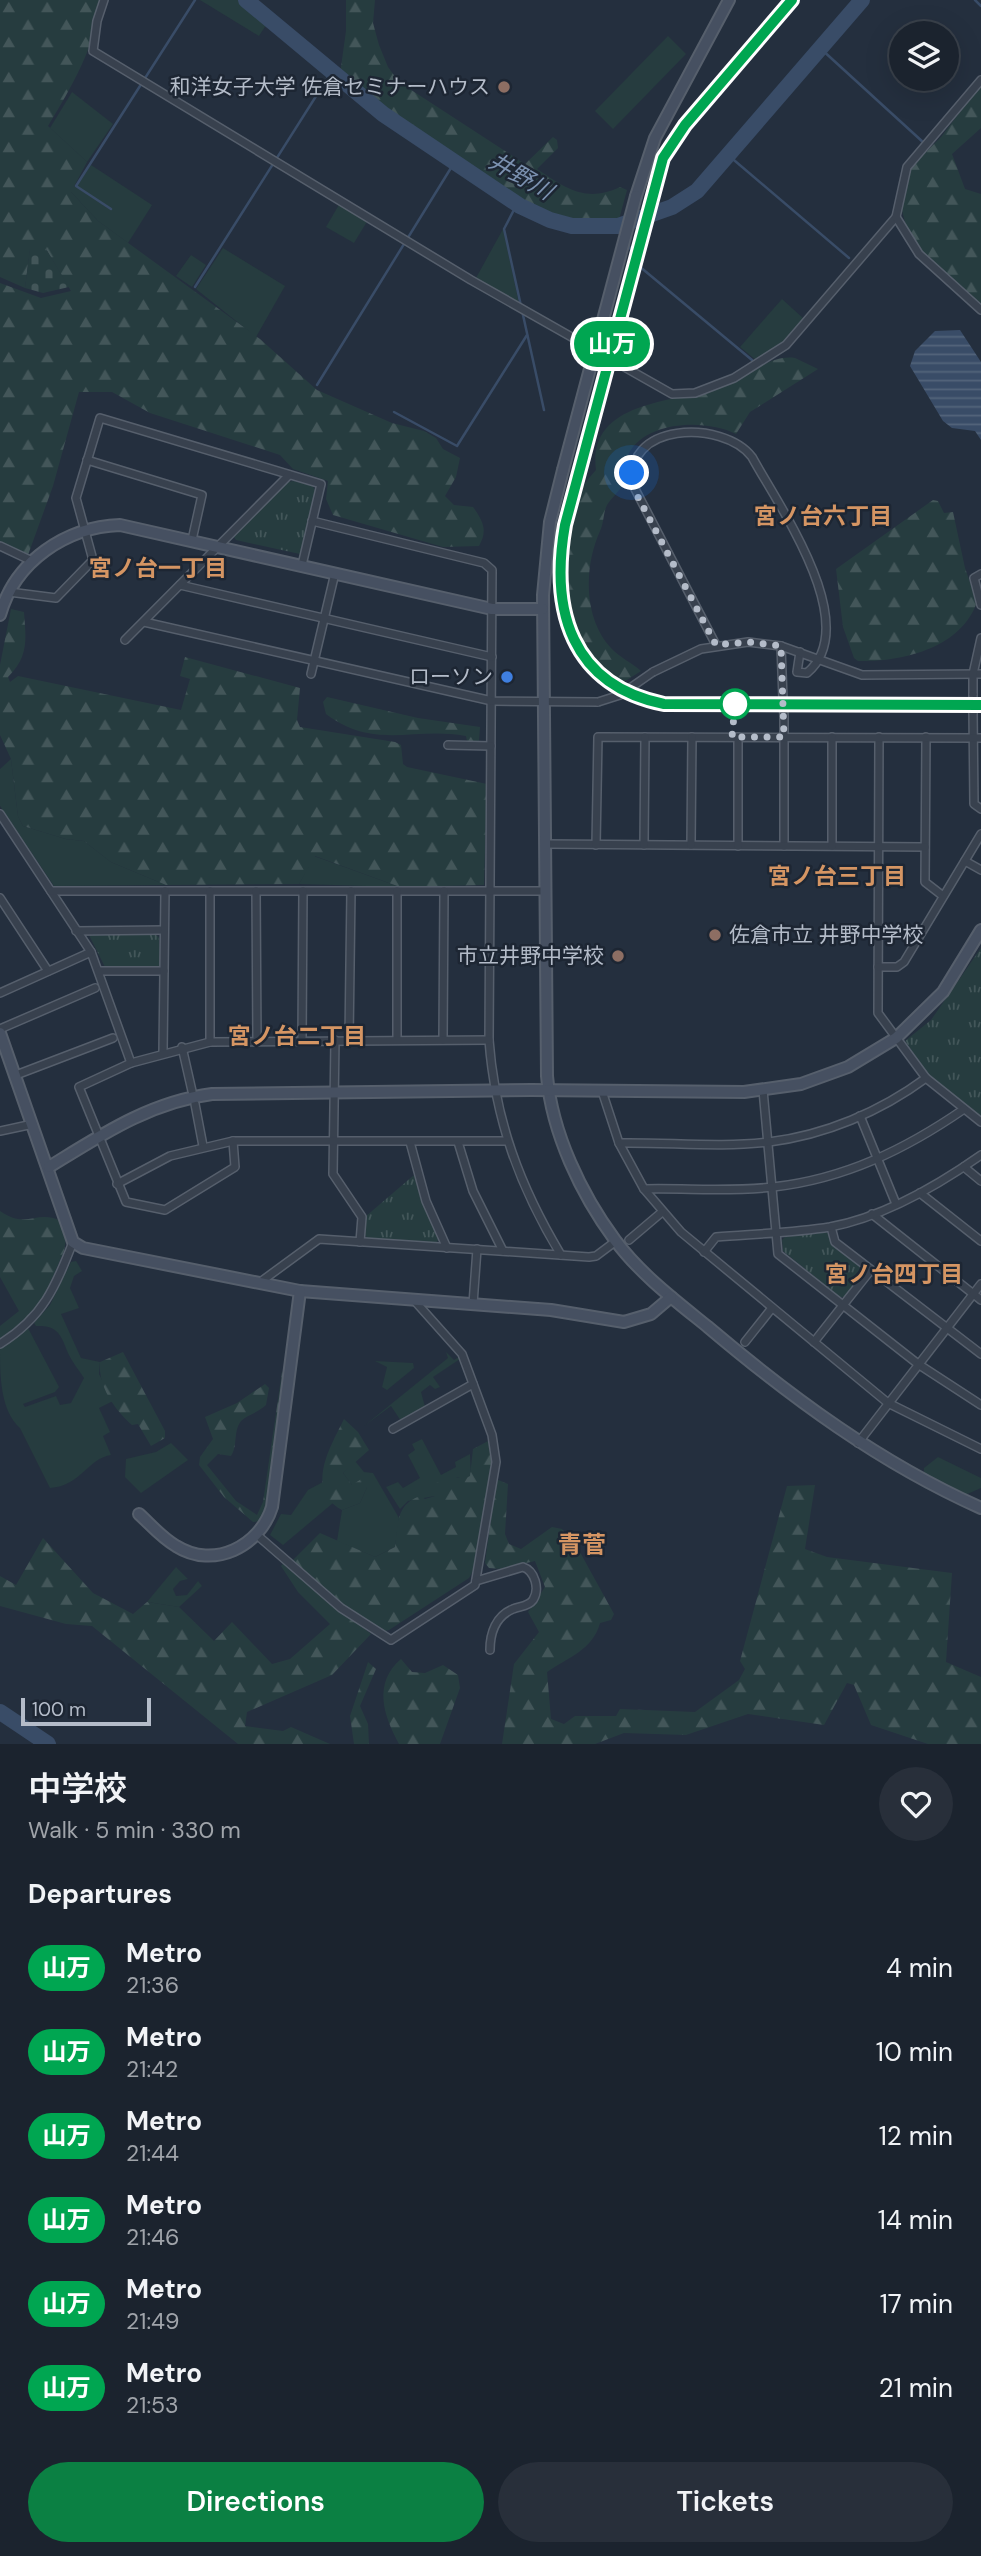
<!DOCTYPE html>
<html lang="en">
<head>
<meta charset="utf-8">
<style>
	body { margin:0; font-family:"DM Sans","Noto Sans JP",sans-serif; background:#282f3a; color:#f1f3f6; height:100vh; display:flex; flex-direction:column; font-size:26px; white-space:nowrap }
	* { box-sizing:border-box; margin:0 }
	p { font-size:23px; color:#a0a4aa }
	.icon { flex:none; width:38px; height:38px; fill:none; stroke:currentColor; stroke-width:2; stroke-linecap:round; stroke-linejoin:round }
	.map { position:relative; height:1744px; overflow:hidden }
	.panel { display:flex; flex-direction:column; background:#1b232e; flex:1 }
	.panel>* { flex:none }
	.badge { padding:0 14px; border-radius:23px; font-size:24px; line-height:46px }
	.tools { position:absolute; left:889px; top:21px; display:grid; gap:14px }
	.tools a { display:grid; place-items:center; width:70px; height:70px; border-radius:50%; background:#1b232e; box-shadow:0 7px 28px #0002,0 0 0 2px #39404a; font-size:35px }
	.scale { position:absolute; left:21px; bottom:18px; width:130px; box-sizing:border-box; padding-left:7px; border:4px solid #b4bcc9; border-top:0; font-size:19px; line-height:24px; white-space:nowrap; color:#b4bcc9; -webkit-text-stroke:5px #1d2633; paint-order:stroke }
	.you { position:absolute; width:35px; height:35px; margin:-18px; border:5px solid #fff; border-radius:50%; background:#1a73e8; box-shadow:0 0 0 10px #1a73e833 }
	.map>.badge { position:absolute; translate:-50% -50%; box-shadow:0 0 0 4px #fff }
	h2 { padding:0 28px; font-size:26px; line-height:63px }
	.round { display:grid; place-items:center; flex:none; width:74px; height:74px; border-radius:37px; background:#282f3a }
	.overview { display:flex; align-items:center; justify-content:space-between; height:119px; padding:0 28px }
	h1 { font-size:33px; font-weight:600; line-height:52px }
	.action { display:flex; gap:14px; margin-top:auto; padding:14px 28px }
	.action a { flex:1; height:80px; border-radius:42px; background:#0b8043; color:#fff; font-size:28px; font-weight:600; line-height:80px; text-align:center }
	.action a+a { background:#282f3a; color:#f1f3f6 }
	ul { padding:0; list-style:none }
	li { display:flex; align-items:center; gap:21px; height:84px; padding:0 28px }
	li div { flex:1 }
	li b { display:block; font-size:26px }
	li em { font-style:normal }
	li .badge { min-width:77px; font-weight:700; text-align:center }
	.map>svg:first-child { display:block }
	.grass { fill:#263c3f }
	.forest { fill:url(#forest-firs) }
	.cemetery { fill:url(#cemetery-stones) }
	.park { fill:url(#park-tufts) }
	.water { fill:url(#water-rules) }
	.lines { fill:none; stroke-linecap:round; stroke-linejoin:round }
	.stream { stroke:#394c67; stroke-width:2.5 }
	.river { stroke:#394c67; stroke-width:16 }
	.street-casing { stroke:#565f6c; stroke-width:10 }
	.secondary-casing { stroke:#565f6c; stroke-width:14 }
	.street { stroke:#38414e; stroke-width:7 }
	.secondary { stroke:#465061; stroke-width:10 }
	.tram { stroke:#5a6575; stroke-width:2 }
	.street-bridge-casing { stroke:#565f6c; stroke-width:10; stroke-linecap:butt }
	.secondary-bridge-casing { stroke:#565f6c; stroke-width:14; stroke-linecap:butt }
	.street-bridge { stroke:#38414e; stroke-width:7 }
	.secondary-bridge { stroke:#465061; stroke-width:10 }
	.line-casing { stroke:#fff; stroke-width:16 }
	.line { stroke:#00a651; stroke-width:10 }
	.walk { stroke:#b4bcc9; stroke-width:7; stroke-dasharray:0 12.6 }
	.education-dot { fill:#8d6e63; stroke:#1d2633; stroke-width:2.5 }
	.shop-dot { fill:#3f7fe0; stroke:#1d2633; stroke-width:2.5 }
	.stop-dot { fill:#fff; stroke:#00a651; stroke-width:3.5 }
	.labels { text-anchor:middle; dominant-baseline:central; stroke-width:5; stroke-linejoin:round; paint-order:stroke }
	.poi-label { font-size:21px; fill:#b4bcc9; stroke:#1d2633; text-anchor:end }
	.water-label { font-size:23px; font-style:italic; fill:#7c92b1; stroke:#1d2633 }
	.neighbourhood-label { font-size:23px; font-weight:bold; fill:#d59563; stroke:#1d2633 }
	.quarter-label { font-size:24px; font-weight:bold; fill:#d59563; stroke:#1d2633 }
</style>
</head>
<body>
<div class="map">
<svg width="981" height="1744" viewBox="0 0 981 1744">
	<defs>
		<pattern id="forest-firs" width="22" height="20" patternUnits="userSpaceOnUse" patternTransform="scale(1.75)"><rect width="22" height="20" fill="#263c3f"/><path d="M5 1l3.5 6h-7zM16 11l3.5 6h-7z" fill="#435659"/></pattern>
		<pattern id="cemetery-stones" width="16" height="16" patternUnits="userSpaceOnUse" patternTransform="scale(1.75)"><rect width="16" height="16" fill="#263c3f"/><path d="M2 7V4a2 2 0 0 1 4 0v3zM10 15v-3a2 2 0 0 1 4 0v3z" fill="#435659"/></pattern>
		<pattern id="park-tufts" width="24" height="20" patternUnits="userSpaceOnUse" patternTransform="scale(1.75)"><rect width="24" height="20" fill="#263c3f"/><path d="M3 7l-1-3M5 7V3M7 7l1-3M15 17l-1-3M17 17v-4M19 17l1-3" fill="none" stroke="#435659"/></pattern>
		<pattern id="water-rules" width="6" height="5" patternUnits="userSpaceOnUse" patternTransform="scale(1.75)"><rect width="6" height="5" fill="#394c67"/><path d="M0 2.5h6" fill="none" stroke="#53647b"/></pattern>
	</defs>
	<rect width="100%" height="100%" fill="#242f3e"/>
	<g class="grass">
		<polygon points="200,0 239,0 268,22 259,36"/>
		<polygon points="668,36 686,54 613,129 595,111"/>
		<polygon points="72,92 113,124 87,162 50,128"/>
		<polygon points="91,165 152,205 128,243 98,221 70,191 74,186 111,210 77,186"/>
		<polygon points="340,203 368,220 354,243 326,227"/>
		<polygon points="503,229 519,303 476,278"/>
		<polygon points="223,248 285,286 256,337 196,289"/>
		<polygon points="191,255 206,265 192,287 176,276"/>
		<polygon points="782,299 804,319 783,343 757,361 740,347"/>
		<polygon points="11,759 18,816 23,826 66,839 84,841 111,862 166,885 54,886 0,806 0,769"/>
		<polygon points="314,856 400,887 299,884"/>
		<path d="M 76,1261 L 82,1271 L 74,1276 L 70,1288 L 79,1308 L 61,1314 L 81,1358 L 100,1362 L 99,1374 L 113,1401 L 99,1408 L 110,1432 L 103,1436 L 111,1455 C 87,1459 81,1486 50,1488 L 20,1428 C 0,1410 0,1375 0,1348 L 28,1328 L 59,1387 L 55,1392 L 23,1404 L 25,1407 L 56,1396 L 60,1405 L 71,1403 L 84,1378 C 79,1370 72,1362 68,1353 C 61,1335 58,1325 36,1326 L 34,1323 L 50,1305 L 71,1262 Z"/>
		<polygon points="446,1352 454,1360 459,1357 460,1359 433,1377 440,1387 435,1389 430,1385 421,1392 425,1407 401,1421 391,1406 364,1426 448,1358"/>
		<polygon points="375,1361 413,1363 414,1368 387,1390 382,1387 387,1367"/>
		<polygon points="422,1439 441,1475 456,1467 455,1462 470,1454 471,1476 464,1480 457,1477 435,1496 408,1501 400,1509 386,1487 398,1482 403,1488 420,1478 408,1455 415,1450 412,1444"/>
		<polygon points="171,1443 188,1460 141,1493 125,1477 126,1459 156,1452"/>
		<polygon points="938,1457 981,1478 981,1488 965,1495 924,1473 924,1468"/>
		<polygon points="355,1461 364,1472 373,1473 399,1518 395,1547 375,1557 337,1541 342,1510 360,1503 367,1487 352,1485 343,1473"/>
		<polygon points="323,1482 333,1503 283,1545 270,1535 281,1514 291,1515 308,1490"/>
		<polygon points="176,1567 188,1579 180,1581 173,1589 176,1596 187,1595 198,1581 202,1586 179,1607 147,1602"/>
	</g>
	<g class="forest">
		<path d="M 0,0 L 100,0 C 97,44 71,88 48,126 L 87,162 L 71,192 L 98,221 L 260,339 L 317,390 L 392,423 L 424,431 L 436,438 L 443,449 L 460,458 L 456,477 L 445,496 L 454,505 L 473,507 C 483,521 488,530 479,546 L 443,547 L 333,515 L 326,499 L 328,481 L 293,469 L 280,455 L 150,413 L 112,392 L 79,392 L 53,486 L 28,555 L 0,543 L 0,283 L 41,298 L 71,291 L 46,249 L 30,249 L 25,288 L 0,277 Z"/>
		<path d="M 346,0 L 375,0 L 373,23 L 379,45 L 388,67 L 399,82 L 525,164 L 553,137 L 557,140 L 558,148 L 537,169 C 567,189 586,203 620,187 L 627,190 L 618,223 L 565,221 L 520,202 L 384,112 L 340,74 L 346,31 Z"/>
		<polygon points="981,84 981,128 952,154 965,189 981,194 981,305 922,251 907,229 901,207 910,168 941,137"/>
		<path d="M 795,358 L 818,369 L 750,412 L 736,434 C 707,419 647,420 629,453 C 623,463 627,474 623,484 C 619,492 611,498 607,505 C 603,513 604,523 600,531 C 584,566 583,618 611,648 C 619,657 632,663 641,671 L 619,685 C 566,651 556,591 569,533 C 576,503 575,493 596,470 C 587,399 677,403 721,387 C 744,379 769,354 795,358 Z"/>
		<path d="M 933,500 L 938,501 L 944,513 L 953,512 L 965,568 L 977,602 C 961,648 903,662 858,661 L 854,658 L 843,627 L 836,569 Z"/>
		<path d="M 11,609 L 24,612 C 26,639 29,656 8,677 L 10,682 L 18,676 L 181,710 L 190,679 L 180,676 L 185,657 L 300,688 L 297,720 L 300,727 L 395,742 L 401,745 L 403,764 L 407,767 L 487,784 L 484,885 L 400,887 L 315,856 L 299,884 L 166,885 L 111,862 L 84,841 L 66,839 L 23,826 L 18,816 L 11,759 L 0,735 L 0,665 Z"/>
		<path d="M 327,697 L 418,718 L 480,727 L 479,741 L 467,741 L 466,736 C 413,726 376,751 326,714 L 323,702 Z"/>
		<path d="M 0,1211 C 27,1230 36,1209 61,1221 L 66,1239 L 64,1251 L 42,1302 L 36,1311 L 0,1339 L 0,1326 L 19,1311 L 0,1277 Z"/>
		<path d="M 123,1352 L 165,1431 L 165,1438 L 151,1446 L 138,1424 L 132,1425 C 114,1409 98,1386 100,1362 Z"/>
		<path d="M 286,1370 L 267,1506 L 261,1521 L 253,1522 L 224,1497 L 199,1465 L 200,1457 L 213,1439 L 205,1417 L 237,1403 L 265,1384 L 269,1388 L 266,1405 C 259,1412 247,1415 241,1421 C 233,1431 238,1446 231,1456 L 218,1454 L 207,1465 L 236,1501 L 257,1515 L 263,1502 L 282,1372 Z"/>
		<path d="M 344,1419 L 358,1432 L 369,1450 L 343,1473 L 352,1485 L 366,1476 L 367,1487 L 360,1503 L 342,1510 C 304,1489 331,1446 344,1419 Z"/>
		<path d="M 490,1440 L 492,1461 L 473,1571 L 469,1578 L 389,1630 L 385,1631 L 343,1606 L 293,1560 L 320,1533 L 375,1557 L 395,1547 C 398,1523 396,1505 420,1496 L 425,1499 L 435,1496 L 436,1483 C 447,1478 453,1475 464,1479 L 470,1476 L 473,1449 Z"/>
		<path d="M 496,1479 L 508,1484 L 505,1534 L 509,1544 L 521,1549 L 552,1527 L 562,1529 L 581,1554 L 614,1614 L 611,1620 L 600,1623 C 593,1650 567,1658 547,1672 L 551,1719 L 564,1724 L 575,1716 L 616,1716 L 620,1709 L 695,1712 L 739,1680 L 745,1669 L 740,1661 L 787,1486 L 815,1485 L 805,1549 L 827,1557 L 952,1573 L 946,1662 L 981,1677 L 981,1744 L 928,1744 L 871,1725 L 854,1685 L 847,1683 L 824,1725 L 748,1714 L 686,1735 L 624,1733 L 595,1744 L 502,1744 L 514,1664 L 539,1632 L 528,1612 L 545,1587 L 535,1561 L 501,1569 L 489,1568 L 485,1563 Z"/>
		<polygon points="43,1538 93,1593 133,1614 147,1602 179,1607 214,1641 232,1622 272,1664 290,1659 330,1624 298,1592 281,1566 283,1564 289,1568 371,1634 332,1675 247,1712 245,1726 283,1731 291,1727 330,1744 238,1744 92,1626 66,1624 0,1606 0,1576 16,1585"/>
		<path d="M 401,1659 L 412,1672 L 425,1673 L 443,1665 L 458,1675 L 460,1688 L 440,1744 L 399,1744 C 383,1715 373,1683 401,1659 Z"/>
		<polygon points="368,1662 376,1669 360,1706 368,1724 369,1744 354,1744 350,1716"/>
	</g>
	<polygon class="cemetery" points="30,248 46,249 69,287 43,293 25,288"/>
	<g class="park">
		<polygon points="294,481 313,486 315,491 300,554 236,540 234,537 288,482"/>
		<polygon points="89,935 156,935 159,937 161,964 157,968 105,967"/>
		<polygon points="981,948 981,1116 929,1075 905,1041 931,1020"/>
		<polygon points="414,1175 439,1239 436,1243 368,1239 365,1235 365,1217"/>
		<polygon points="824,1231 829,1234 831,1245 863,1269 864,1275 845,1297 840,1297 783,1251 782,1240 785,1237"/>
	</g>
	<polygon class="water" points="960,330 981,362 981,440 975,431 952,428 943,421 910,366 915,351 935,331"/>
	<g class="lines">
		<g class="stream">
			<polyline points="975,0 981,6"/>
			<polyline points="820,48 924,143"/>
			<polyline points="728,155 849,258"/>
			<polyline points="517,204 504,229 544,410"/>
			<polyline points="111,209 76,186 195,0"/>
			<polyline points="628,244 639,266 752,360"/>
			<polyline points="195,287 332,71"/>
			<polyline points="317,385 454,163"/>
			<polyline points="394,412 457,446 527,335"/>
		</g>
		<g class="river">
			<polyline points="246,0 383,114 520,206 550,220 572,226 618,226 672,207 697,191 862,0"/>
			<polyline points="0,1712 48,1744"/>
		</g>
		<g class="street-casing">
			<g id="street">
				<polyline points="104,0 97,21 93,51 471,280 672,394 695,393 734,378 786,345 896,217"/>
				<polyline points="981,80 907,167 896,217 919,254 981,310"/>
				<polyline points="87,460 202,495 192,540"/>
				<path d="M 312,521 L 484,563 L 492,570 L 489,1040 C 495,1120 520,1187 561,1255"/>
				<polyline points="0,546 32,561"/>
				<polyline points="981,574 974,578 981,605"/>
				<polyline points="180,585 492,657"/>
				<polyline points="9,592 56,598 93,560 76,498 100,418 321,484 302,565"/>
				<polyline points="144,622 492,701 598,702"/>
				<polyline points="125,640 289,475"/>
				<path d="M 716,645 L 634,487 C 620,422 723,419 752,457 C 778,505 864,625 807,673 L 797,672 L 800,652"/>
				<polyline points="781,646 783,699"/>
				<polyline points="653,672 701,649 748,642 781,646 862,675 981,674"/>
				<polyline points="311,674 335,573"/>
				<polyline points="973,695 973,674 981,638"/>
				<polyline points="973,712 974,804 981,809"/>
				<polyline points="784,716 784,846"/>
				<polyline points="879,737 878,1013 926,1078 981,1122"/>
				<polyline points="926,737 925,882 943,896"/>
				<polyline points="448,745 491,746"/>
				<polyline points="0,814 91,952 131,1063"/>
				<polyline points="545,844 925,847"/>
				<polyline points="596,845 598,737 981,738"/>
				<polyline points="644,845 645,737"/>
				<polyline points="691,845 692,737"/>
				<polyline points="738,846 738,737"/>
				<polyline points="832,846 832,737"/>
				<polyline points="965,861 981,870"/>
				<polyline points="51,891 545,891"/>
				<polyline points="256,891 257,1040"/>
				<polyline points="397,891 397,1040"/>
				<polyline points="0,898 48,971"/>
				<polyline points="76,931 164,930"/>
				<polyline points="878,967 897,967 904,962 981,834"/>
				<polyline points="99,971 164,971"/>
				<polyline points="0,993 91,952"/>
				<polyline points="0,1029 95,988"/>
				<polyline points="302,1040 303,891"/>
				<polyline points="335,1040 333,1174 362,1217 360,1242"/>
				<polyline points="349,1040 351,891"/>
				<polyline points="443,1040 444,891"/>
				<polyline points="210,1042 210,891"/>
				<polyline points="182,1047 192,1091"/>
				<polyline points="163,1052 165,891"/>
				<polyline points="16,1075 113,1038"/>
				<polyline points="763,1090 778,1254 918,1364 981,1405"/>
				<polyline points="602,1091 619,1143 644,1189 681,1232 888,1403 981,1449"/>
				<polyline points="195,1104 203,1146"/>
				<polyline points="860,1116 896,1204"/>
				<polyline points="0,1131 33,1124"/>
				<polyline points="233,1141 235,1167 165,1210 126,1202 79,1087 131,1063 210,1042 489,1040"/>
				<polyline points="410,1142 426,1201 447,1248"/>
				<polyline points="458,1142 473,1191 503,1251"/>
				<path d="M 619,1143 C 668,1142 720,1148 769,1142 C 825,1135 880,1112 926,1078"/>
				<polyline points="964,1167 981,1181"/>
				<polyline points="117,1184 170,1156 233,1141 506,1141"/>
				<path d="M 644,1189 C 687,1188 731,1192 773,1187 C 845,1179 906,1149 964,1109"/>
				<polyline points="920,1193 981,1241"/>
				<polyline points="872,1214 981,1300"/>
				<polyline points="831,1227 835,1242 981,1354"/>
				<polyline points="629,1240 662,1212"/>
				<path d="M 704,1252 L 716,1237 C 754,1234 792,1233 830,1227 C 883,1217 937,1186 981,1155"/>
				<polyline points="259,1283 319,1239 589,1257 596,1256 616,1241"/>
				<polyline points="473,1304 477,1249"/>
				<polyline points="745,1342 772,1308"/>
				<polyline points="814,1342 870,1271"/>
				<path d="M 0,1344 C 43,1317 55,1288 73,1242"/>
				<polyline points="393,1429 473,1384"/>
				<polyline points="858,1443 981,1284"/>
				<polyline points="257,1535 341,1608 391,1640 475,1585 496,1462 492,1435 462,1354 413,1299"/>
				<path d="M 476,1581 L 523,1567 C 535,1571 540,1589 533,1600 C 528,1607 519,1606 513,1609 C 496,1616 490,1633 490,1650"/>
			</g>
		</g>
		<g class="secondary-casing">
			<g id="secondary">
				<polyline points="636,196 655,138 729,0"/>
				<path d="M 563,470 L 550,522 L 543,595 L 547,1076 C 552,1133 581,1194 615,1240 C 640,1274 676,1301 708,1327 C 792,1398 880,1463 981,1508"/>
				<path d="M 0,615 C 15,561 66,527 120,525 L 492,609 L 543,609"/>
				<polyline points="0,1033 73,1242 83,1248 300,1291 551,1310 624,1322 651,1314 671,1297"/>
				<path d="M 49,1167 C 101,1135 150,1102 212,1094 L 531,1090 L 744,1092 L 801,1084 L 848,1067 L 896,1038 L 943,992 L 981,930"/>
				<path d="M 139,1514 C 151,1525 162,1538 176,1546 C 214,1570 260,1546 272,1507 L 300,1291"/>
			</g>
		</g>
		<use href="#street" class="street"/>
		<use href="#secondary" class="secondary"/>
		<path class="tram" d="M 792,0 L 685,125 L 663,158 L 565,525 C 550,610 570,685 664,704 L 981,705"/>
		<g class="street-bridge-casing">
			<g id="street-bridge">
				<polyline points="973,695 973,712"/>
				<polyline points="783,699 784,716"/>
				<polyline points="598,702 620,695 653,672"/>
			</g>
		</g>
		<g class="secondary-bridge-casing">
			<polyline id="secondary-bridge" points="563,470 636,196"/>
		</g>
		<use href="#street-bridge" class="street-bridge"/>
		<use href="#secondary-bridge" class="secondary-bridge"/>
	</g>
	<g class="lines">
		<g class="line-casing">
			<path id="line" d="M 792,0 L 685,125 L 663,158 L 565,525 C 550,610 571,685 664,704 L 981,705"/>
		</g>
		<use href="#line" class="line"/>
		<polyline class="walk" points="632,473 638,497 716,645 748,642 781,646 784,737 732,737 735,704"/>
	</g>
	<g class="education-dot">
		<circle cx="504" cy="87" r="7"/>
		<circle cx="715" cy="935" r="7"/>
		<circle cx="618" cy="956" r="7"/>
	</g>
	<circle class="shop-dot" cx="507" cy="677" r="7"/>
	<circle class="stop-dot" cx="735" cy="704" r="14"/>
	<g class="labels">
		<g class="poi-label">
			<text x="490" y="87">和洋女子大学 佐倉セミナーハウス</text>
			<text x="493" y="677">ローソン</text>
			<text x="729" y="935" text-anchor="start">佐倉市立 井野中学校</text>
			<text x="604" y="956">市立井野中学校</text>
		</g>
		<g class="water-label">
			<text transform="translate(521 176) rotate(30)">井野川</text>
		</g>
		<g class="neighbourhood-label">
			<text x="823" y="516">宮ノ台六丁目</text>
			<text x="158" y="568">宮ノ台一丁目</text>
			<text x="837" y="876">宮ノ台三丁目</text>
			<text x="297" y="1036">宮ノ台二丁目</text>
			<text x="894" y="1274">宮ノ台四丁目</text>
		</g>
		<g class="quarter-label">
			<text x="582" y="1544">青菅</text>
		</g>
	</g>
</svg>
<div class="tools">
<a><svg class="icon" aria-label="layers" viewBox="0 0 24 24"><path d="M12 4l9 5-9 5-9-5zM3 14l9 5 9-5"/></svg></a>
</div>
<div class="scale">100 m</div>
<div class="you" style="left:632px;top:473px"></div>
<b class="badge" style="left:612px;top:344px;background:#00a651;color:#fff">山万</b>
</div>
<section class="panel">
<div class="overview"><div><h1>中学校</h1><p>Walk · 5 min · 330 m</p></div><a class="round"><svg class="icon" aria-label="heart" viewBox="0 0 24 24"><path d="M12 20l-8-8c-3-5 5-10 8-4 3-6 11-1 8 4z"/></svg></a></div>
<h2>Departures</h2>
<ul>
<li><span class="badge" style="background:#00a651;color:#fff">山万</span><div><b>Metro</b><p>21:36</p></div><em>4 min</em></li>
<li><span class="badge" style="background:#00a651;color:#fff">山万</span><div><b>Metro</b><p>21:42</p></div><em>10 min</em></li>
<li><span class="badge" style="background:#00a651;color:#fff">山万</span><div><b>Metro</b><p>21:44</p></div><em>12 min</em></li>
<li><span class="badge" style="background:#00a651;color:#fff">山万</span><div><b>Metro</b><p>21:46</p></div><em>14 min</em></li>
<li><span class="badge" style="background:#00a651;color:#fff">山万</span><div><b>Metro</b><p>21:49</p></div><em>17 min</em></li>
<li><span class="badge" style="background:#00a651;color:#fff">山万</span><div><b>Metro</b><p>21:53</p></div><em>21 min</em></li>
</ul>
<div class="action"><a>Directions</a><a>Tickets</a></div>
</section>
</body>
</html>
